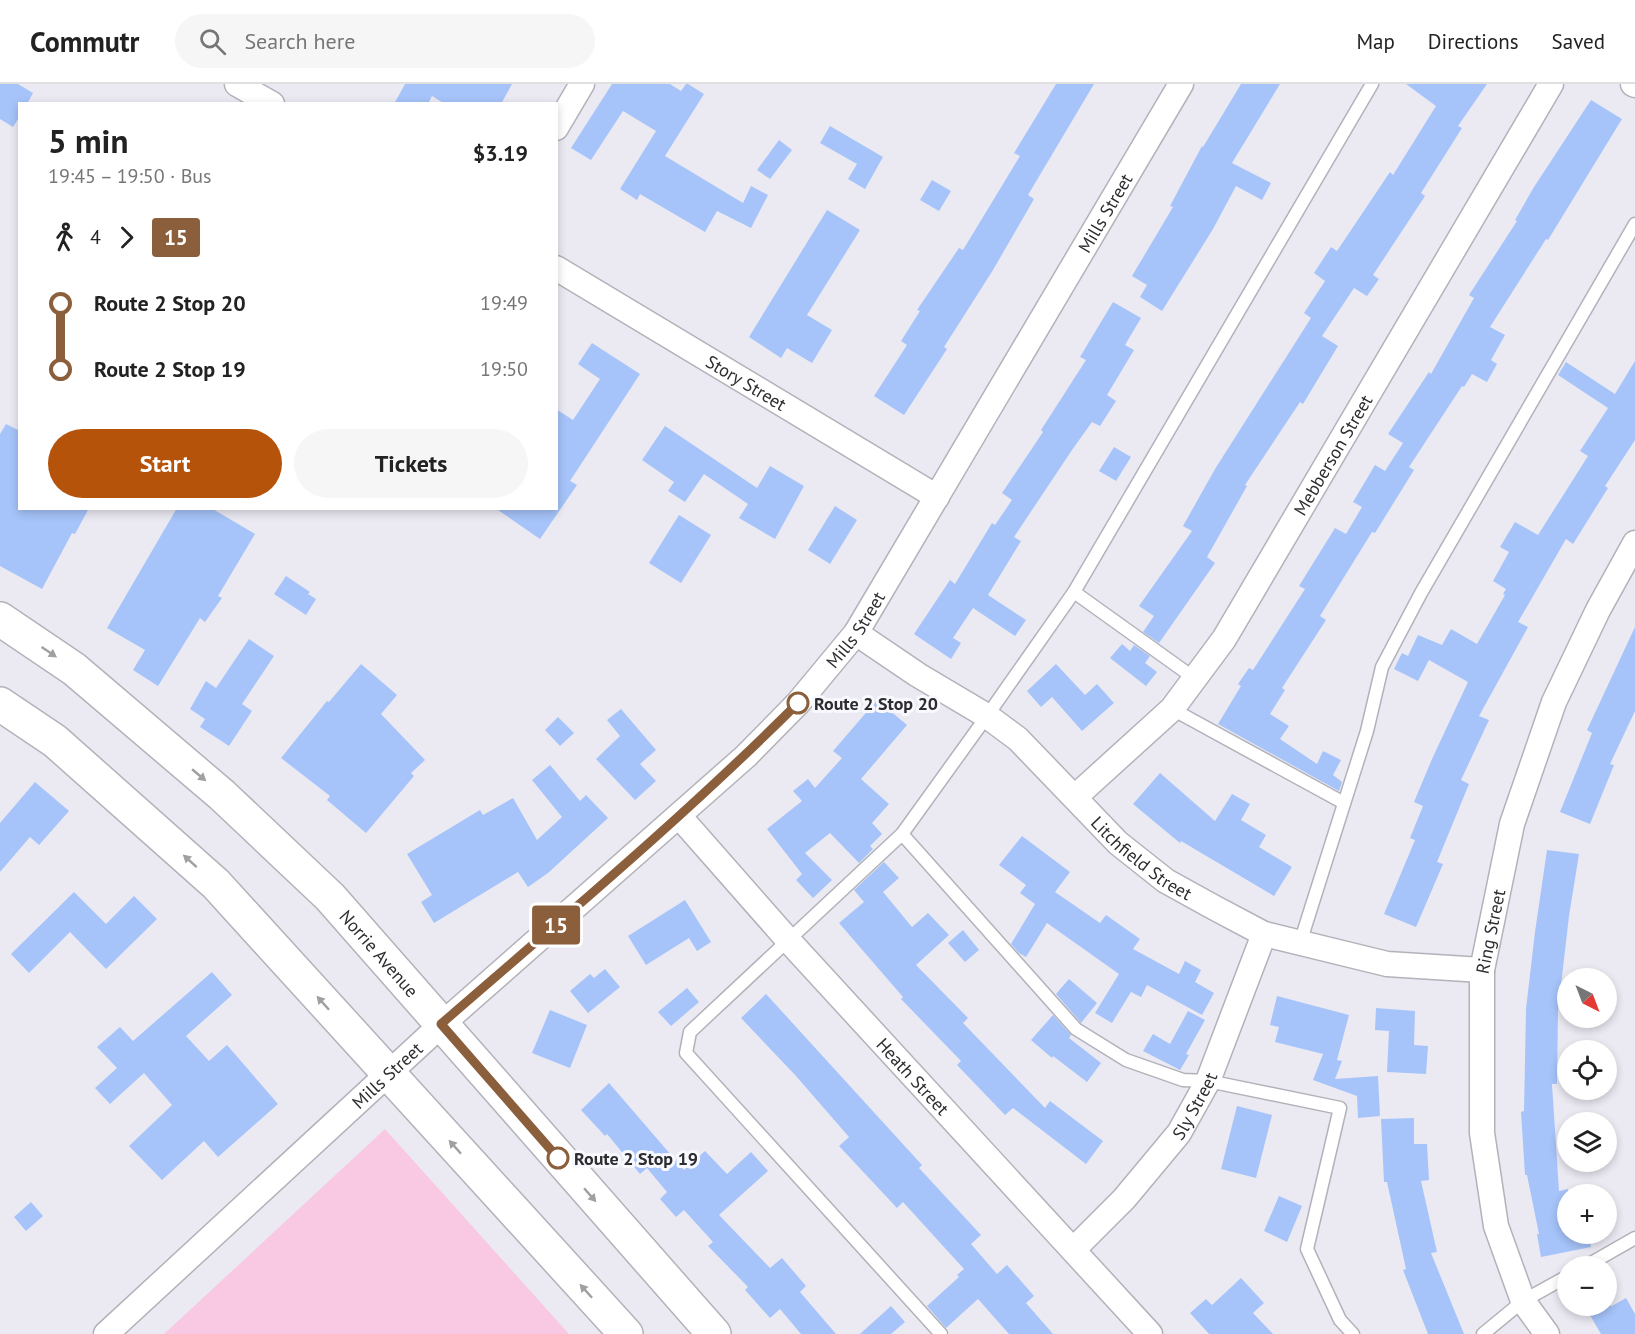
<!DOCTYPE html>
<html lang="en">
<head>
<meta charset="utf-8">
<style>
	body { margin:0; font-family:"PT Sans",sans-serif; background:#f6f6f6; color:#222; height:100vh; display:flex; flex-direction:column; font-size:22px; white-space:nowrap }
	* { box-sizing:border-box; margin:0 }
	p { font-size:20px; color:#767676 }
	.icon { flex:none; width:33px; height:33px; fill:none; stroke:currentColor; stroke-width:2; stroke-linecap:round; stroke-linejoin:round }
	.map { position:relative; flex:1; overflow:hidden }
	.panel { position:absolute; left:18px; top:18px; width:540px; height:408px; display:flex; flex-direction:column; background:#fff; border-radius:0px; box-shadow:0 3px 9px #0003 }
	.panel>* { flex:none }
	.badge { padding:0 12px; border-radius:4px; font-size:21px; line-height:39px }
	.needle { width:39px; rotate:138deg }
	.fabs { position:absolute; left:1557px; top:884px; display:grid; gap:12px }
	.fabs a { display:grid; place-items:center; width:60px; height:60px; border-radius:50%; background:#fff; box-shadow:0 3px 9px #0003; font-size:30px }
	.map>.badge { position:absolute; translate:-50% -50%; box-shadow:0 0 0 3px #fff }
	.legs { display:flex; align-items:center; gap:9px; height:66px; padding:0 30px; font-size:20px }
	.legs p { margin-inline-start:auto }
	.headline { display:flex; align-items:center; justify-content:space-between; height:102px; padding:0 30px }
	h1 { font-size:33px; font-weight:700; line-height:45px }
	.action { display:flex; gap:12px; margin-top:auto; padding:12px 30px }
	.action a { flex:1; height:69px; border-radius:36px; background:#b45309; color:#fff; font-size:24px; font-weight:700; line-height:69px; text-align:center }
	.action a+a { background:#f6f6f6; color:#222 }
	ul { padding:0 30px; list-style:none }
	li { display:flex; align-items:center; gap:21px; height:66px; font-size:22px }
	li i { display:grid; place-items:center; width:9px; height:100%; margin:0 8px; background:currentColor }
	li i::after { content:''; width:15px; height:15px; margin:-8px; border:4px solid; border-radius:50%; background:#fff }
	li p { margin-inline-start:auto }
	li:first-child i { background:linear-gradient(#0000 50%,currentColor 0) }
	li:last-child i { background:linear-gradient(currentColor 50%,#0000 0) }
	header { display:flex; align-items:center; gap:36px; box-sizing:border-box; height:84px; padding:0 30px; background:#fff; border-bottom:2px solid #e0e0e0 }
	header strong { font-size:28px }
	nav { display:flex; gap:33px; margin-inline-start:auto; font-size:21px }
	.search { width:420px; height:54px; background:#f6f6f6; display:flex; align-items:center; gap:15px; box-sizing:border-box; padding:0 21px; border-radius:33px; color:#767676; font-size:22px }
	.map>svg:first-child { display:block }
	.green { fill:#f9c9e3 }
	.building { fill:#a6c4fa }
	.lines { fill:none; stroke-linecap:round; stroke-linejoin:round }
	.service-casing { stroke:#b2b2ba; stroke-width:15 }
	.minor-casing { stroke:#b2b2ba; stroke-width:27 }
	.secondary-casing { stroke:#b2b2ba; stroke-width:36 }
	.service { stroke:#fff; stroke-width:12 }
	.minor { stroke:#fff; stroke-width:24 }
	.secondary { stroke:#fff; stroke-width:33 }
	.oneway { fill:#a0a0a2 }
	.line-1-casing { stroke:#fff; stroke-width:14 }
	.line-1 { stroke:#8b5e3c; stroke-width:9 }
	.stop-1-dot { fill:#fff; stroke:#8b5e3c; stroke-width:3 }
	.labels { text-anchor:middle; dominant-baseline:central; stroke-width:6; stroke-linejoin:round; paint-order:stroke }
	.street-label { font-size:18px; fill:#2d2d30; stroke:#f8f8ff }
	.stop-label { font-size:18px; font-weight:bold; fill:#2d2d30; stroke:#f8f8ff; text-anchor:start }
</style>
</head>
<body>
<header>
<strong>Commutr</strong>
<div class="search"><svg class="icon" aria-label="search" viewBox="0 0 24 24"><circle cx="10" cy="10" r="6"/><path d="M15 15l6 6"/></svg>Search here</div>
<nav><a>Map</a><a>Directions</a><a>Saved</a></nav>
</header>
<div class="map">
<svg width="1635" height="1250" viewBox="0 0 1635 1250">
	<rect width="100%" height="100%" fill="#ebeaf3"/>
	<polygon class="green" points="385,1045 569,1250 164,1250"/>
	<g class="building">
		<polygon points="0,0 18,0 33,9 27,20 20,20 20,32 13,43 0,35"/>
		<polygon points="405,0 512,0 501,20 445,20 432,12 428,20 394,20"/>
		<polygon points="612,0 670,0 681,7 686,0 688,0 704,10 665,72 743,119 751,102 768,111 751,144 717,127 705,148 640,110 637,116 620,105 656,47 623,27 591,76 571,64"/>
		<polygon points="1056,0 1094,0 1028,111 1034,115 993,186 944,263 947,265 904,331 874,312 907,261 901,257 920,227 917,226 959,164 963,166 1020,72 1014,69"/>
		<polygon points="1241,0 1280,0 1232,79 1271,99 1262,116 1236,102 1213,145 1162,227 1140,213 1147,201 1132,192 1173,123 1170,122 1202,62 1203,63"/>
		<polygon points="1406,0 1487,0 1458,42 1462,44 1421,109 1425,112 1373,191 1379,195 1367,212 1354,204 1322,252 1338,262 1303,320 1300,318 1245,401 1247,402 1207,473 1215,479 1159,559 1143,548 1154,532 1139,522 1192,447 1183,442 1215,385 1311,234 1304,229 1325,197 1314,189 1331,163 1337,167 1390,88 1393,91 1436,22"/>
		<polygon points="1591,16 1622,35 1548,156 1546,155 1490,243 1505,251 1491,276 1497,280 1487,298 1472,290 1464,303 1462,302 1409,383 1414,386 1375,449 1372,448 1320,532 1326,536 1282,604 1285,606 1270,630 1289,642 1280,655 1317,680 1323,667 1341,676 1333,691 1342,698 1339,707 1218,640 1241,602 1238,600 1249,584 1253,586 1305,505 1299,502 1335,444 1346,450 1362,423 1353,418 1375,381 1385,387 1403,359 1388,350 1429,288 1431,290 1474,214 1469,211 1517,137 1515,136 1534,103"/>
		<polygon points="830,42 883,73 865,105 848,95 857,80 820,59"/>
		<polygon points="779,56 792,66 770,95 757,86"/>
		<polygon points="932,96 951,107 939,127 920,116"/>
		<polygon points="827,126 860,146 807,231 832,246 812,279 787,264 781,274 749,253"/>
		<polygon points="1113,218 1141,234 1125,261 1134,266 1107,311 1116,317 1100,342 1092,338 1072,366 1014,453 1021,457 988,511 1026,536 1015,552 973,524 953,554 961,559 951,575 914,550 950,496 955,500 992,439 995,441 1012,416 1002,409 1043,348 1041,346 1086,276 1080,273"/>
		<polygon points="592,259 640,290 570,397 577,401 540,455 495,424 556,424 556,325 573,336 600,295 578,280"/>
		<polygon points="1635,277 1635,356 1605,402 1608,404 1573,460 1566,455 1518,538 1528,543 1479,632 1489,636 1461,696 1469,700 1437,778 1443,780 1416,843 1384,830 1415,756 1410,754 1423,722 1414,718 1432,675 1468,598 1429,576 1418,597 1394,585 1402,569 1408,572 1418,551 1442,561 1451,545 1477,560 1505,511 1503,510 1506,505 1493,497 1509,468 1500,463 1515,438 1538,451 1588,372 1580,367 1608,324 1558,291 1566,278 1615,310"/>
		<polygon points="6,340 20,347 20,424 89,424 75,450 72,449 42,505 0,482 0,350"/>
		<polygon points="665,342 757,404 770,382 804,402 775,455 739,434 748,420 704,390 685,418 668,407 674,398 642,376"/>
		<polygon points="1114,363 1131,373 1116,397 1099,387"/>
		<polygon points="835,422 857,436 830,480 808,466"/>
		<polygon points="177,424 211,424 255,450 218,512 222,514 205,538 200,534 158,602 133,586 145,566 107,544"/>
		<polygon points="679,431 711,451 681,499 649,479"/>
		<polygon points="286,492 310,508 308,510 316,515 306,531 274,510"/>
		<polygon points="1635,543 1635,627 1610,680 1614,681 1590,740 1560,728 1592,649 1587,646"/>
		<polygon points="249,555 274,572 242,620 252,627 229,662 200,643 205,635 190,625 206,597 216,604"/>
		<polygon points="1122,560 1130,567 1134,561 1150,572 1145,579 1157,588 1146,602 1110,574"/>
		<polygon points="361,580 397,611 381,630 425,676 411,689 414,692 366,749 327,716 330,712 281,674 327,617 329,618"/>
		<polygon points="1056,580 1085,611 1097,600 1114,619 1082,647 1052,613 1041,623 1027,607"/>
		<polygon points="877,616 907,641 861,695 889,720 872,739 882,750 870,762 873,765 859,779 830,749 805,769 832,796 813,814 796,796 802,790 767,745 802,717 793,707 808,695 815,704 842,674 833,667"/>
		<polygon points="621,625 656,666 640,680 656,697 635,716 596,675 620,652 607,636"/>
		<polygon points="558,633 574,649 560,662 545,646"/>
		<polygon points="550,681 580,717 586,711 608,734 548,789 528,803 518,788 434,839 421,818 432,811 407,770 480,726 483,731 513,714 537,756 562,733 532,696"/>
		<polygon points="1160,689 1215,737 1232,710 1250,720 1241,736 1266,751 1259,763 1292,783 1274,812 1181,757 1180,759 1133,720"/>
		<polygon points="35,698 69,727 39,761 30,753 0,788 0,739"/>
		<polygon points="1022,752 1070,788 1055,808 1100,839 1106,831 1140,855 1133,865 1179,890 1185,877 1201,886 1195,898 1214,909 1202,931 1147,901 1141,913 1131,908 1112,939 1095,929 1119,890 1047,839 1026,873 1019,869 1011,860 1035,820 1020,809 1026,801 999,781"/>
		<polygon points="1547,766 1579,770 1569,832 1558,927 1557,1000 1552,1000 1559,1107 1568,1105 1568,1149 1589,1149 1591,1163 1541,1173 1537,1150 1539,1150 1527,1091 1525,1091 1521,1028 1524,1027 1526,925 1535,848"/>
		<polygon points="884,778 899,794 883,808 912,843 928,829 949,851 916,881 968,934 963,939 1045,1024 1050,1017 1103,1057 1086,1080 1013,1024 1005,1031 957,981 961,977 901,915 903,913 839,839 864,818 854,806"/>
		<polygon points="74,808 106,840 134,812 157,835 106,885 70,848 29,889 11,870"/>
		<polygon points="685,816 711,858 697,867 689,854 646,881 628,852"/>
		<polygon points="963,846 979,866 965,878 948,859"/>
		<polygon points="605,885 620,903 588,929 570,907 590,890 594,894"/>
		<polygon points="212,888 232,911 186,952 209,977 227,961 278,1020 218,1073 204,1057 162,1096 129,1062 172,1021 144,989 110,1020 95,1004 117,984 97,963 120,943 133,957"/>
		<polygon points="1069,895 1097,919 1081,939 1056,910"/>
		<polygon points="687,904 699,918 671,942 658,928"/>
		<polygon points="766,910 922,1081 919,1084 981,1151 971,1160 997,1190 1007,1181 1034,1212 1026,1219 1053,1250 1009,1250 978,1215 946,1244 927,1222 959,1193 957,1191 964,1185 903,1118 897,1124 839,1062 849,1053 796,992 741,934"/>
		<polygon points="1277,912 1349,931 1337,976 1342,977 1335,995 1378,992 1380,1032 1358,1034 1357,1012 1313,996 1323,970 1275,958 1279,943 1270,941"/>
		<polygon points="1376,924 1415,927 1414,961 1428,962 1426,990 1387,988 1389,947 1375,946"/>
		<polygon points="550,926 587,941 570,984 532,969"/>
		<polygon points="1188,927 1205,936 1186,970 1189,971 1180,986 1143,967 1153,950 1170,960"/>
		<polygon points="1053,931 1071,951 1069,954 1101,979 1087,998 1053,972 1052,974 1031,956"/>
		<polygon points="609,999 684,1086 705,1067 727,1090 751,1068 768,1087 719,1131 770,1184 782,1174 806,1202 800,1208 836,1250 801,1250 780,1225 770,1234 745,1206 748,1203 708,1162 713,1158 684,1126 676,1133 660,1115 667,1108 647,1084 640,1090 607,1050 605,1052 581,1026"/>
		<polygon points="1237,1022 1272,1031 1256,1094 1221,1085"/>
		<polygon points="1414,1034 1414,1060 1427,1060 1429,1096 1421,1097 1437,1168 1431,1169 1464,1250 1428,1250 1403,1186 1406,1185 1387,1098 1384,1098 1381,1035"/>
		<polygon points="1279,1112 1302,1122 1287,1158 1264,1147"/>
		<polygon points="31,1118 43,1132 26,1147 14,1133"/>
		<polygon points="1241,1194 1264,1219 1253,1229 1273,1250 1209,1250 1190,1229 1206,1215 1212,1221"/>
		<polygon points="1626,1214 1635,1230 1635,1250 1601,1250 1584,1221 1612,1222"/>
		<polygon points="891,1222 905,1238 891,1250 860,1250"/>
	</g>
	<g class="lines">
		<g class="service-casing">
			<g id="service">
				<polyline points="1074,508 1194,594"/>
				<polyline points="1172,625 1344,719"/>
				<polyline points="902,750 1076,945 1126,976 1183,996 1208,997 1340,1024 1307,1165 1340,1236 1353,1250"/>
				<polyline points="1300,859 1367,647 1382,583 1421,509 1635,140"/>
				<polyline points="1586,1182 1635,1154"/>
				<polyline points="941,1250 686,969 690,948 902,750 987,632 1074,508 1372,0"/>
				<polyline points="1483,1250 1523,1217 1568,1192"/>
			</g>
		</g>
		<g class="minor-casing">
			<g id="minor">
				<polyline points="237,0 272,20"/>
				<polyline points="1633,0 1635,1"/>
				<polyline points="556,44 582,0"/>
				<path id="s1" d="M 556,184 L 937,413"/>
				<path id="s2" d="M 856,549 L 918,591 L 987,632 L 1018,655 L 1118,759 L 1166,797 L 1215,824 L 1264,850 L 1387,880 L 1482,886"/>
				<path id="s3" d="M 1075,713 L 1172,625 L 1224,555 L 1551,0"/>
				<path id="s4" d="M 679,732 L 788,856 L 1150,1250"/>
				<path id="s5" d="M 1074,1165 L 1124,1115 L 1179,1049 L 1208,997 L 1264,850"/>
				<path id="s6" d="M 106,1250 L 441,941 L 746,672 L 798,619 L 856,549 L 1181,0"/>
				<path id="s7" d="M 1547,1250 L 1523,1217 L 1496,1142 L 1482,1049 L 1482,886 L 1512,740 L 1554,618 L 1598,526 L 1635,459"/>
			</g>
		</g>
		<g class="secondary-casing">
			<g id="secondary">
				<path id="s8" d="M 0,535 L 74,585 L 222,711 L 330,813 L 714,1250"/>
				<polyline points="0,620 55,657 216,800 626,1250"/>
			</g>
		</g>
		<use href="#service" class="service"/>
		<use href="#minor" class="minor"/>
		<use href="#secondary" class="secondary"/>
	</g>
	<defs><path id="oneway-solid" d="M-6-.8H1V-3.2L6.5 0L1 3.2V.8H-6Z" transform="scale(1.5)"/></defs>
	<g class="oneway">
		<use href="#oneway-solid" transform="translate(49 568) rotate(34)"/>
		<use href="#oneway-solid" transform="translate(199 691) rotate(40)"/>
		<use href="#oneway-solid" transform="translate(190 777) rotate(-138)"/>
		<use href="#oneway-solid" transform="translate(323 919) rotate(-132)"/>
		<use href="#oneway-solid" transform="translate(455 1063) rotate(-132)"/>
		<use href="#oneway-solid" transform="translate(590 1111) rotate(49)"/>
		<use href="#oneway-solid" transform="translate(586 1207) rotate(-132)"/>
	</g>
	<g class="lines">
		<g class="line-1-casing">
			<path id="line-1" d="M 558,1074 L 441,940 C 562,835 685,732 798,619"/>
		</g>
		<use href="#line-1" class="line-1"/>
	</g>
	<g class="stop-1-dot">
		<circle cx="798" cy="619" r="10"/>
		<circle cx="558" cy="1074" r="10"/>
	</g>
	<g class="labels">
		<g class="street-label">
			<text stroke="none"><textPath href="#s6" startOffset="1516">Mills Street</textPath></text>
			<text stroke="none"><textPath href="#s1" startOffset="222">Story Street</textPath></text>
			<text stroke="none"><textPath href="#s3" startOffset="432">Mebberson Street</textPath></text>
			<text stroke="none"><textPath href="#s6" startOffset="1030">Mills Street</textPath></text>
			<text stroke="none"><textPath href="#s2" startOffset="366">Litchfield Street</textPath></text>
			<text stroke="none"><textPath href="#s7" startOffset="417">Ring Street</textPath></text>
			<text stroke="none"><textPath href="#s8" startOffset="507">Norrie Avenue</textPath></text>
			<text stroke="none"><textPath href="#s6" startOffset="382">Mills Street</textPath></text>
			<text stroke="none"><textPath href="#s4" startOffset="350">Heath Street</textPath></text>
			<text stroke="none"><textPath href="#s5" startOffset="188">Sly Street</textPath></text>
		</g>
		<g class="stop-label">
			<text x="814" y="619">Route 2 Stop 20</text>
			<text x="574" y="1074">Route 2 Stop 19</text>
		</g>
	</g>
</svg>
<div class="fabs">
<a><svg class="needle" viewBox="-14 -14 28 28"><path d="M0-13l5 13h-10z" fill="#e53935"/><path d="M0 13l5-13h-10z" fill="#767676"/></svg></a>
<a><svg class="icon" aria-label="locate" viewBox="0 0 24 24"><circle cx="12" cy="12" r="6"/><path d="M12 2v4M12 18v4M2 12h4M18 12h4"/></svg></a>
<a><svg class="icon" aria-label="layers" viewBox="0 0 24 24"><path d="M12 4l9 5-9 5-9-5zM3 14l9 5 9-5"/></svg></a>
<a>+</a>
<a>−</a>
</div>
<b class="badge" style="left:556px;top:841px;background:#8b5e3c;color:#fff">15</b>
<section class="panel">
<div class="headline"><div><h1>5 min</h1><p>19:45 – 19:50 · Bus</p></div><b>$3.19</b></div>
<div class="legs"><svg class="icon" aria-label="walk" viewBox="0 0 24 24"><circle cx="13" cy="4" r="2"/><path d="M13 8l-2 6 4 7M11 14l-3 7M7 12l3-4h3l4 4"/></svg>4<svg class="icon" aria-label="forward" viewBox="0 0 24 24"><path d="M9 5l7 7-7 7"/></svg><b class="badge" style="background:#8b5e3c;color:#fff">15</b></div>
<ul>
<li><i style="color:#8b5e3c"></i><b>Route 2 Stop 20</b><p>19:49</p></li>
<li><i style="color:#8b5e3c"></i><b>Route 2 Stop 19</b><p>19:50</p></li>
</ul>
<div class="action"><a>Start</a><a>Tickets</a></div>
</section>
</div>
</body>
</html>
